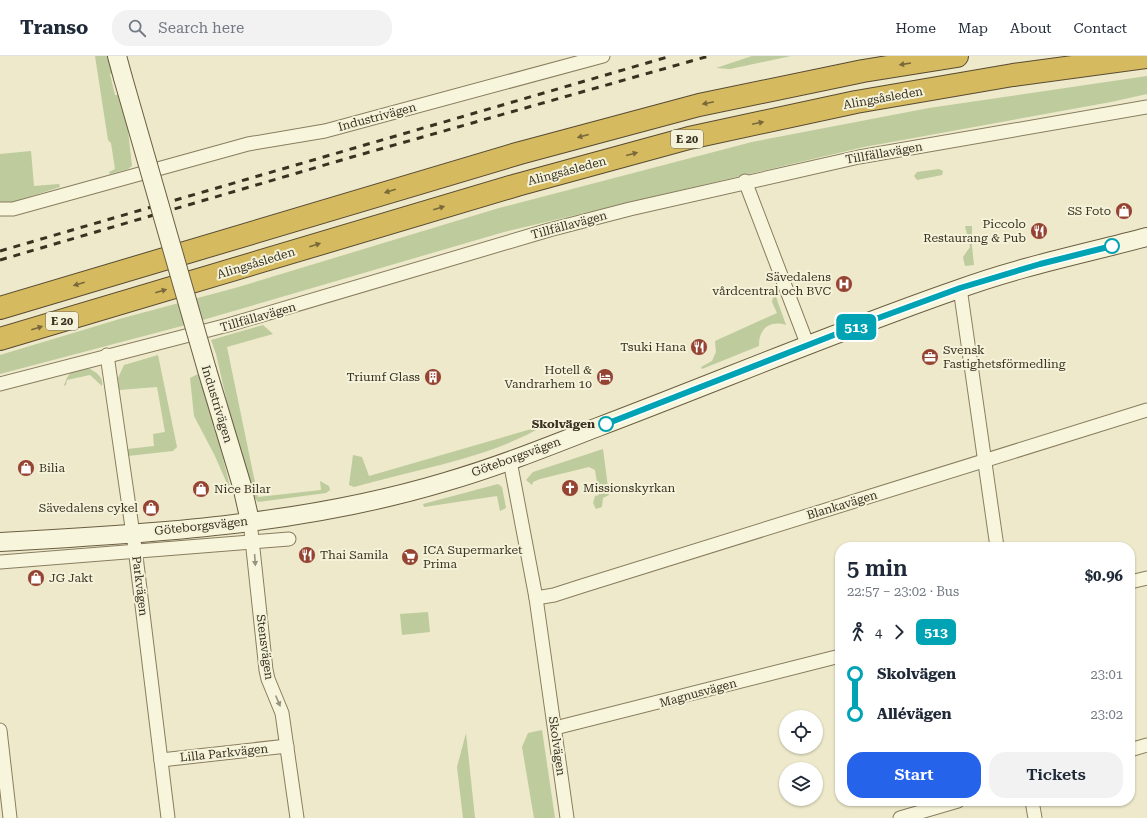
<!DOCTYPE html>
<html lang="en">
<head>
<meta charset="utf-8">
<style>
	body { margin:0; font-family:"Roboto Serif",serif; background:#f2f2f3; color:#1f2937; height:100vh; display:flex; flex-direction:column; font-size:15px; white-space:nowrap }
	* { box-sizing:border-box; margin:0 }
	p { font-size:13px; color:#747a83 }
	.icon { flex:none; width:22px; height:22px; fill:none; stroke:currentColor; stroke-width:2; stroke-linecap:round; stroke-linejoin:round }
	.map { position:relative; flex:1; overflow:hidden }
	.side { position:absolute; left:835px; top:486px; width:300px; height:264px; display:flex; flex-direction:column; background:#fff; border-radius:16px; box-shadow:0 1px 3px #0004 }
	.side>* { flex:none }
	.badge { padding:0 8px; border-radius:6px; font-size:14px; line-height:26px }
	.tools { position:absolute; left:779px; top:654px; display:grid; gap:8px }
	.tools a { display:grid; place-items:center; width:44px; height:44px; border-radius:50%; background:#fff; box-shadow:0 1px 3px #0004; font-size:20px }
	.map>.badge { position:absolute; translate:-50% -50%; box-shadow:0 0 0 2px #fff }
	.legs { display:flex; align-items:center; gap:6px; height:44px; padding:0 12px; font-size:13px }
	.legs p { margin-inline-start:auto }
	.summary { display:flex; align-items:center; justify-content:space-between; height:68px; padding:0 12px }
	h1 { font-size:22px; font-weight:600; line-height:30px }
	.cta { display:flex; gap:8px; margin-top:auto; padding:8px 12px }
	.cta a { flex:1; height:46px; border-radius:16px; background:#2563eb; color:#fff; font-size:16px; font-weight:600; line-height:46px; text-align:center }
	.cta a+a { background:#f2f2f3; color:#1f2937 }
	ul { padding:0 12px; list-style:none }
	li { display:flex; align-items:center; gap:14px; height:40px; font-size:15px }
	li i { display:grid; place-items:center; width:6px; height:100%; margin:0 5px; background:currentColor }
	li i::after { content:''; width:10px; height:10px; margin:-5px; border:3px solid; border-radius:50%; background:#fff }
	li p { margin-inline-start:auto }
	li:first-child i { background:linear-gradient(#0000 50%,currentColor 0) }
	li:last-child i { background:linear-gradient(currentColor 50%,#0000 0) }
	header { display:flex; align-items:center; gap:24px; box-sizing:border-box; height:56px; padding:0 20px; background:#fff; border-bottom:1px solid #e0e1e3 }
	header strong { font-size:19px }
	nav { display:flex; gap:22px; margin-inline-start:auto; font-size:14px }
	.search { width:280px; height:36px; background:#f2f2f3; display:flex; align-items:center; gap:10px; box-sizing:border-box; padding:0 14px; border-radius:16px; color:#747a83; font-size:15px }
	.map>svg:first-child { display:block }
	.green { fill:#bdcb9d }
	.lines { fill:none; stroke-linecap:round; stroke-linejoin:round }
	.street-casing { stroke:#897d5f; stroke-width:15 }
	.secondary-casing { stroke:#6b5e42; stroke-width:20 }
	.highway-casing { stroke:#574b32; stroke-width:24 }
	.street { stroke:#f8f5dd; stroke-width:13 }
	.secondary { stroke:#f8f5dd; stroke-width:18 }
	.highway { stroke:#d6ba60; stroke-width:22 }
	.rail { stroke:#3a3221; stroke-width:3; stroke-dasharray:7 7; stroke-linecap:butt }
	.secondary-bridge-casing { stroke:#6b5e42; stroke-width:20; stroke-linecap:butt }
	.secondary-bridge { stroke:#f8f5dd; stroke-width:18 }
	.oneway { fill:#78683a }
	.oneway2 { fill:#99947f }
	.line-1-casing { stroke:#fff; stroke-width:9 }
	.line-1 { stroke:#00a3b4; stroke-width:6 }
	.stop-1-dot { fill:#fff; stroke:#00a3b4; stroke-width:2 }
	.labels { text-anchor:middle; dominant-baseline:central; stroke-width:4; stroke-linejoin:round; paint-order:stroke }
	.shield { fill:#f4f2d9; stroke:#726c58; stroke-width:1 }
	.shield-label { font-size:11px; font-weight:bold; fill:#3a3221 }
	.street-label { font-size:12px; fill:#3a3221; stroke:#f4f2d9 }
	.poi-label { font-size:12px; fill:#3a3221; stroke:#f4f2d9; text-anchor:end }
	.stop-label { font-size:12px; font-weight:bold; fill:#3a3221; stroke:#f4f2d9; text-anchor:end }
</style>
</head>
<body>
<header>
<strong>Transo</strong>
<div class="search"><svg class="icon" aria-label="search" viewBox="0 0 24 24"><circle cx="10" cy="10" r="6"/><path d="M15 15l6 6"/></svg>Search here</div>
<nav><a>Home</a><a>Map</a><a>About</a><a>Contact</a></nav>
</header>
<div class="map">
<svg width="1147" height="762" viewBox="0 0 1147 762">
	<rect width="100%" height="100%" fill="#ede9ca"/>
	<g class="green">
		<polygon points="95,0 111,0 116,17 110,18 115,39 121,39 126,57 132,110 128,113 110,118 109,116 115,113 111,87 108,84"/>
		<polygon points="752,0 791,0 730,13 716,12"/>
		<polygon points="1147,20 1147,38 1111,46 864,91 504,176 182,270 0,318 0,299 123,262 235,232 499,152 752,86 929,52"/>
		<polygon points="31,95 34,130 59,128 60,131 13,146 0,147 0,98"/>
		<polygon points="939,113 943,115 942,119 917,124 914,120 917,116"/>
		<polygon points="965,170 972,170 972,190 974,209 965,210 963,201 970,191"/>
		<path d="M 776,241 L 786,269 C 770,264 758,273 759,290 L 702,313 L 701,311 L 712,305 L 716,296 L 715,285 L 777,257 L 772,246 L 773,242 Z"/>
		<polygon points="263,269 273,278 227,291 258,441 321,434 320,425 329,430 330,434 326,437 258,446 254,441 233,372 216,298 211,284"/>
		<polygon points="158,299 177,391 173,395 128,400 127,393 154,390 153,378 165,376 157,331 119,334 118,322 124,309"/>
		<path d="M 88,312 C 96,316 104,321 102,330 L 90,319 L 67,324 L 66,329 L 64,330 C 69,314 73,314 88,312 Z"/>
		<polygon points="198,318 216,374 232,439 215,400 194,360 190,322"/>
		<path d="M 545,369 C 490,402 416,413 354,431 L 349,429 L 353,399 L 362,401 L 369,420 Z"/>
		<polygon points="603,393 609,439 603,442 602,451 596,453 593,447 595,440 599,439 595,414 589,411 540,423 533,426 532,429 526,424 533,416"/>
		<polygon points="498,428 502,431 506,452 500,455 497,440 424,451 423,448"/>
		<polygon points="428,556 430,576 402,579 400,558"/>
		<polygon points="542,674 555,762 534,762 522,691 528,677"/>
		<polygon points="466,677 475,762 463,762 457,711"/>
	</g>
	<g class="lines">
		<g class="street-casing">
			<g id="street">
				<polyline points="745,125 808,290"/>
				<polyline points="0,153 13,153 248,88 325,75 603,0"/>
				<polyline points="960,232 997,491"/>
				<polyline points="107,299 135,492 168,762"/>
				<polyline points="0,328 228,269 549,174 630,153 859,101 1147,51"/>
				<polyline points="510,405 536,542 567,762"/>
				<polyline points="250,465 266,614 268,623 282,657 297,762"/>
				<polyline points="0,506 289,483"/>
				<polyline points="1130,526 1147,522"/>
				<polyline points="536,542 554,539 582,530 1147,354"/>
				<polyline points="555,672 840,600"/>
				<polyline points="0,674 10,762"/>
				<polyline points="1130,694 1147,689"/>
				<polyline points="161,704 287,690"/>
				<polyline points="1032,745 1035,762"/>
				<polyline points="900,762 958,745"/>
			</g>
		</g>
		<g class="secondary-casing">
			<g id="secondary">
				<polyline points="117,0 123,22"/>
				<polyline points="207,314 242,430 250,465"/>
				<path d="M 0,486 C 148,478 302,469 445,426 C 497,411 547,391 598,371 C 717,326 835,276 956,234 C 1018,211 1083,198 1147,181"/>
			</g>
		</g>
		<g class="highway-casing">
			<g id="highway">
				<polyline points="0,252 520,97 699,49 863,15 957,0"/>
				<polyline points="0,283 517,129 689,82 856,46 1013,19 1147,1"/>
			</g>
		</g>
		<use href="#street" class="street"/>
		<use href="#secondary" class="secondary"/>
		<use href="#highway" class="highway"/>
		<g class="rail">
			<polyline points="0,195 671,0"/>
			<polyline points="0,204 352,101 709,0"/>
		</g>
		<g class="secondary-bridge-casing">
			<polyline id="secondary-bridge" points="123,22 207,314"/>
		</g>
		<use href="#secondary-bridge" class="secondary-bridge"/>
	</g>
	<defs><path id="oneway-solid" d="M-6-.8H1V-3.2L6.5 0L1 3.2V.8H-6Z"/></defs>
	<g class="oneway">
		<use href="#oneway-solid" transform="translate(905 8) rotate(171)"/>
		<use href="#oneway-solid" transform="translate(708 47) rotate(168)"/>
		<use href="#oneway-solid" transform="translate(758 67) rotate(-12)"/>
		<use href="#oneway-solid" transform="translate(583 80) rotate(165)"/>
		<use href="#oneway-solid" transform="translate(632 98) rotate(-15)"/>
		<use href="#oneway-solid" transform="translate(390 135) rotate(163)"/>
		<use href="#oneway-solid" transform="translate(439 152) rotate(-17)"/>
		<use href="#oneway-solid" transform="translate(315 189) rotate(-17)"/>
		<use href="#oneway-solid" transform="translate(79 228) rotate(164)"/>
		<use href="#oneway-solid" transform="translate(161 235) rotate(-16)"/>
		<use href="#oneway-solid" transform="translate(37 272) rotate(-17)"/>
	</g>
	<g class="oneway2">
		<use href="#oneway-solid" transform="translate(255 504) rotate(86)"/>
		<use href="#oneway-solid" transform="translate(278 645) rotate(67)"/>
	</g>
	<g class="lines">
		<g class="line-1-casing">
			<polyline id="line-1" points="606,368 862,268 960,232 1040,208 1112,190"/>
		</g>
		<use href="#line-1" class="line-1"/>
	</g>
	<defs>
		<g id="shop-disc" transform="scale(0.9)"><circle r="9.5" fill="#954432" stroke="#f4f2d9"/><path d="M-5-2.5h2.3a2.7 3.5 0 0 1 5.4 0H5L5.5 6h-11ZM-1.5-2.5h3a1.5 2.3 0 0 0-3 0Z" fill="#fff"/></g>
		<g id="restaurant-disc" transform="scale(0.9)"><circle r="9.5" fill="#954432" stroke="#f4f2d9"/><path d="M-5-6h1v4h1v-4h1v4h1v-4h1v5L-1.5 .5V6h-2V.5L-5-1ZM5-6V6H3V1.5H1.5Q1.5-4 5-6Z" fill="#fff"/></g>
		<g id="hospital-disc" transform="scale(0.9)"><circle r="9.5" fill="#954432" stroke="#f4f2d9"/><path d="M-5-5h3v3.5h4V-5h3V5h-3V1.5h-4V5h-3Z" fill="#fff"/></g>
		<g id="office-disc" transform="scale(0.9)"><circle r="9.5" fill="#954432" stroke="#f4f2d9"/><path d="M-6-3h4V-5.5h4V-3h4V5H-6ZM-1-4.5V-3h2v-1.5ZM-6 0V1H6V0Z" fill="#fff"/></g>
		<g id="building-disc" transform="scale(0.9)"><circle r="9.5" fill="#954432" stroke="#f4f2d9"/><path d="M-4-6H4V6H1V3H-1V6H-4ZM-2.5-4.3h1.7v1.8h-1.7ZM.8-4.3h1.7v1.8H.8ZM-2.5-1h1.7V.8h-1.7ZM.8-1h1.7V.8H.8Z" fill="#fff"/></g>
		<g id="hotel-disc" transform="scale(0.9)"><circle r="9.5" fill="#954432" stroke="#f4f2d9"/><path d="M-6-4.5h1.5V1H6V5H4.5V3h-9V5H-6ZM-4 0a1.8 1.8 0 1 1 3.6 0ZM.5 0V-2.5h3Q6-2.5 6 0Z" fill="#fff"/></g>
		<g id="church-disc" transform="scale(0.9)"><circle r="9.5" fill="#954432" stroke="#f4f2d9"/><path d="M-1.2-6h2.4v3.5h3.3v2.4h-3.3V6h-2.4V-.1h-3.3v-2.4h3.3Z" fill="#fff"/></g>
		<g id="supermarket-disc" transform="scale(0.9)"><circle r="9.5" fill="#954432" stroke="#f4f2d9"/><path d="M-6-5.5h2.5l.6 2H6L4.5 2H-2.5L-4.4-4H-6ZM-1.5 3.2a1.3 1.3 0 1 0 .1 0ZM3 3.2a1.3 1.3 0 1 0 .1 0Z" fill="#fff"/></g>
	</defs>
	<g fill-rule="evenodd">
		<use href="#shop-disc" x="1124" y="155"/>
		<use href="#restaurant-disc" x="1039" y="175"/>
		<use href="#hospital-disc" x="844" y="228"/>
		<use href="#restaurant-disc" x="699" y="291"/>
		<use href="#office-disc" x="930" y="301"/>
		<use href="#building-disc" x="433" y="321"/>
		<use href="#hotel-disc" x="605" y="321"/>
		<use href="#shop-disc" x="26" y="412"/>
		<use href="#church-disc" x="570" y="432"/>
		<use href="#shop-disc" x="201" y="433"/>
		<use href="#shop-disc" x="151" y="452"/>
		<use href="#restaurant-disc" x="307" y="499"/>
		<use href="#supermarket-disc" x="410" y="501"/>
		<use href="#shop-disc" x="36" y="522"/>
	</g>
	<g class="stop-1-dot">
		<circle cx="1112" cy="190" r="7"/>
		<circle cx="606" cy="368" r="7"/>
	</g>
	<g class="labels">
		<g class="shield">
			<rect x="671" y="74" width="32" height="18" rx="3"/>
			<rect x="46" y="256" width="32" height="18" rx="3"/>
		</g>
		<g class="shield-label">
			<text x="687" y="83">E 20</text>
			<text x="62" y="265">E 20</text>
		</g>
		<g class="street-label">
			<text transform="translate(883 42) rotate(-10)">Alingsåsleden</text>
			<text transform="translate(377 61) rotate(-15)">Industrivägen</text>
			<text transform="translate(884 97) rotate(-10)">Tillfällavägen</text>
			<text transform="translate(567 115) rotate(-15)">Alingsåsleden</text>
			<text transform="translate(569 169) rotate(-15)">Tillfällavägen</text>
			<text transform="translate(256 207) rotate(-17)">Alingsåsleden</text>
			<text transform="translate(258 261) rotate(-16)">Tillfällavägen</text>
			<text transform="translate(217 348) rotate(73)">Industrivägen</text>
			<text transform="translate(516 401) rotate(-20)">Göteborgsvägen</text>
			<text transform="translate(842 449) rotate(-17)">Blankavägen</text>
			<text transform="translate(201 470) rotate(-6)">Göteborgsvägen</text>
			<text transform="translate(140 530) rotate(83)">Parkvägen</text>
			<text transform="translate(265 591) rotate(82)">Stensvägen</text>
			<text transform="translate(698 637) rotate(-15)">Magnusvägen</text>
			<text transform="translate(557 690) rotate(82)">Skolvägen</text>
			<text transform="translate(224 697) rotate(-6)">Lilla Parkvägen</text>
		</g>
		<g class="poi-label">
			<text x="1111" y="155">SS Foto</text>
			<text x="1026" y="168">Piccolo<tspan x="1026" dy="14">Restaurang &amp; Pub</tspan></text>
			<text x="831" y="221">Sävedalens<tspan x="831" dy="14">vårdcentral och BVC</tspan></text>
			<text x="686" y="291">Tsuki Hana</text>
			<text x="943" y="294" text-anchor="start">Svensk<tspan x="943" dy="14">Fastighetsförmedling</tspan></text>
			<text x="592" y="314">Hotell &amp;<tspan x="592" dy="14">Vandrarhem 10</tspan></text>
			<text x="420" y="321">Triumf Glass</text>
			<text x="39" y="412" text-anchor="start">Bilia</text>
			<text x="583" y="432" text-anchor="start">Missionskyrkan</text>
			<text x="214" y="433" text-anchor="start">Nice Bilar</text>
			<text x="138" y="452">Sävedalens cykel</text>
			<text x="423" y="494" text-anchor="start">ICA Supermarket<tspan x="423" dy="14">Prima</tspan></text>
			<text x="320" y="499" text-anchor="start">Thai Samila</text>
			<text x="49" y="522" text-anchor="start">JG Jakt</text>
		</g>
		<g class="stop-label">
			<text x="595" y="368">Skolvägen</text>
		</g>
	</g>
</svg>
<div class="tools">
<a><svg class="icon" aria-label="locate" viewBox="0 0 24 24"><circle cx="12" cy="12" r="6"/><path d="M12 2v4M12 18v4M2 12h4M18 12h4"/></svg></a>
<a><svg class="icon" aria-label="layers" viewBox="0 0 24 24"><path d="M12 4l9 5-9 5-9-5zM3 14l9 5 9-5"/></svg></a>
</div>
<b class="badge" style="left:856px;top:271px;background:#00a3b4;color:#fff">513</b>
<section class="side">
<div class="summary"><div><h1>5 min</h1><p>22:57 – 23:02 · Bus</p></div><b>$0.96</b></div>
<div class="legs"><svg class="icon" aria-label="walk" viewBox="0 0 24 24"><circle cx="13" cy="4" r="2"/><path d="M13 8l-2 6 4 7M11 14l-3 7M7 12l3-4h3l4 4"/></svg>4<svg class="icon" aria-label="forward" viewBox="0 0 24 24"><path d="M9 5l7 7-7 7"/></svg><b class="badge" style="background:#00a3b4;color:#fff">513</b></div>
<ul>
<li><i style="color:#00a3b4"></i><b>Skolvägen</b><p>23:01</p></li>
<li><i style="color:#00a3b4"></i><b>Allévägen</b><p>23:02</p></li>
</ul>
<div class="cta"><a>Start</a><a>Tickets</a></div>
</section>
</div>
</body>
</html>
